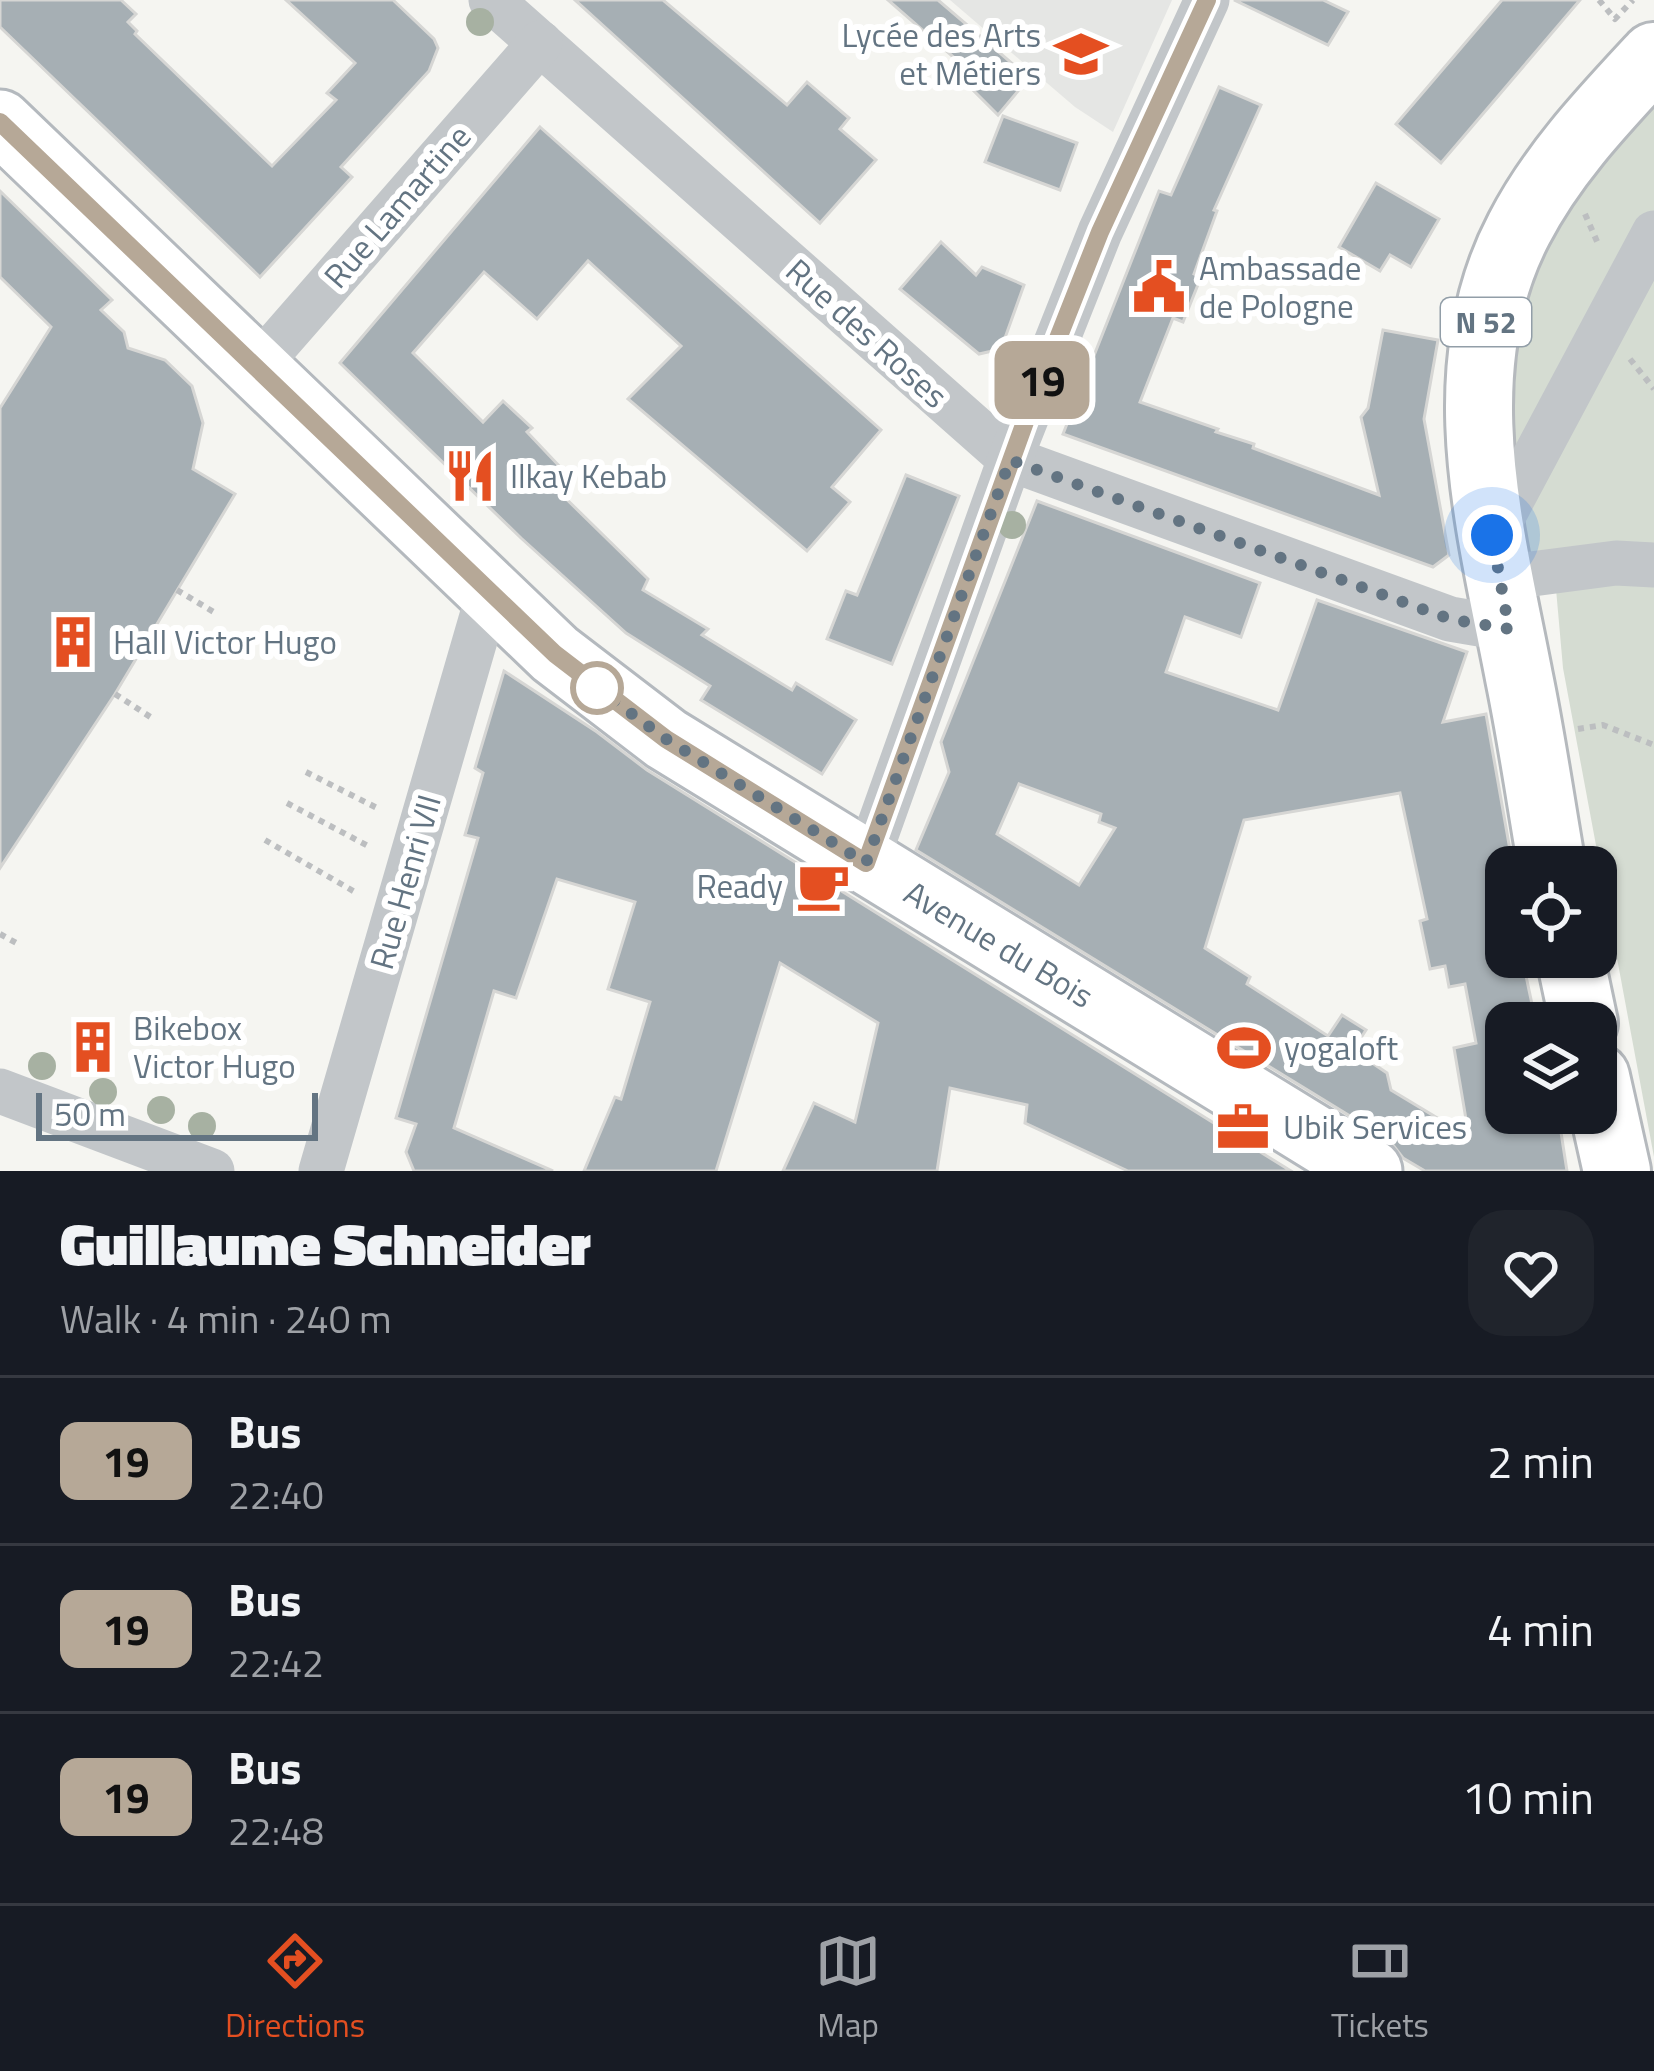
<!DOCTYPE html>
<html lang="en">
<head>
<meta charset="utf-8">
<style>
	body { margin:0; font-family:"Titillium Web",sans-serif; background:#20242c; color:#f1f3f6; height:100vh; display:flex; flex-direction:column; font-size:45px; white-space:nowrap }
	* { box-sizing:border-box; margin:0 }
	p { font-size:39px; color:#9ea1a6 }
	.icon { flex:none; width:66px; height:66px; fill:none; stroke:currentColor; stroke-width:2; stroke-linecap:round; stroke-linejoin:round }
	.map { position:relative; height:1171px; overflow:hidden }
	.drawer { display:flex; flex-direction:column; background:#171b24; flex:1 }
	.drawer>* { flex:none }
	.badge { padding:0 24px; border-radius:18px; font-size:42px; line-height:78px }
	.tools { position:absolute; left:1485px; top:846px; display:grid; gap:24px }
	.tools a { display:grid; place-items:center; width:132px; height:132px; border-radius:24px; background:#171b24; box-shadow:0 3px 9px #0004; font-size:60px }
	.scale { position:absolute; left:36px; bottom:30px; width:282px; box-sizing:border-box; padding-left:12px; border:6px solid #637482; border-top:0; font-size:33px; line-height:42px; white-space:nowrap; color:#637482; -webkit-text-stroke:9px #fff; paint-order:stroke }
	.you { position:absolute; width:60px; height:60px; margin:-30px; border:9px solid #fff; border-radius:50%; background:#1a73e8; box-shadow:0 0 0 18px #1a73e833 }
	.map>.badge { position:absolute; translate:-50% -50%; box-shadow:0 0 0 6px #fff }
	.round { display:grid; place-items:center; flex:none; width:126px; height:126px; border-radius:36px; background:#20242c }
	.head { display:flex; align-items:center; justify-content:space-between; height:204px; padding:0 60px }
	h1 { font-size:57px; font-weight:800; line-height:90px }
	ul { padding:0; list-style:none }
	li { display:flex; align-items:center; gap:36px; height:168px; padding:0 60px; border-top:3px solid #363941 }
	li div { flex:1 }
	li b { display:block; font-size:45px }
	li em { font-style:normal }
	li .badge { min-width:132px; font-weight:700; text-align:center }
	.dock { display:flex; justify-content:space-around; align-items:center; height:168px; border-top:3px solid #363941; background:#171b24; font-size:33px; color:#9ea1a6 }
	.dock a { display:grid; justify-items:center; gap:6px }
	.dock .current { color:#e44f21 }
	.map>svg:first-child { display:block }
	.built { fill:#e5e6e4 }
	.green { fill:#d5dcd2 }
	.building { fill:#a6afb4; stroke:#d6d6d4; stroke-width:3; fill-rule:evenodd }
	.lines { fill:none; stroke-linecap:round; stroke-linejoin:round }
	.secondary-casing { stroke:#b4b9be; stroke-width:69 }
	.primary-casing { stroke:#b5b9bd; stroke-width:72 }
	.path { stroke:#bcbec0; stroke-width:6; stroke-dasharray:6 6; stroke-linecap:butt }
	.street { stroke:#c2c6c9; stroke-width:45 }
	.secondary { stroke:#fff; stroke-width:63 }
	.primary { stroke:#fff; stroke-width:66 }
	.tree { fill:#a7b1a2 }
	.line-casing { stroke:#fff; stroke-width:27 }
	.line { stroke:#b6a897; stroke-width:18 }
	.walk { stroke:#637482; stroke-width:12; stroke-dasharray:0 21.6 }
	.stop-dot { fill:#fff; stroke:#b6a897; stroke-width:6 }
	.labels { text-anchor:middle; dominant-baseline:central; stroke-width:12; stroke-linejoin:round; paint-order:stroke }
	.shield { fill:#fff; stroke:#929ea8; stroke-width:3 }
	.shield-label { font-size:30px; font-weight:bold; fill:#637482 }
	.poi-label { font-size:33px; fill:#637482; stroke:#fff; text-anchor:start }
	.street-label { font-size:33px; fill:#637482; stroke:#fff }
</style>
</head>
<body>
<div class="map">
<svg width="1654" height="1171" viewBox="0 0 1654 1171">
	<rect width="100%" height="100%" fill="#f5f5f1"/>
	<polygon class="built" points="950,0 1172,0 1113,132 1075,107"/>
	<polygon class="green" points="1654,83 1654,1157 1563,668 1553,555 1531,554 1519,546 1506,465 1521,285 1537,245"/>
	<g class="building">
		<polygon points="0,0 121,0 136,14 128,22 137,31 135,34 272,166 336,100 327,93 355,63 286,0 393,0 434,39 438,48 429,71 341,167 352,177 260,277 0,27"/>
		<polygon points="575,0 663,0 787,105 807,82 849,118 840,129 876,160 820,223"/>
		<polygon points="888,0 938,0 1029,78 998,115 952,69 958,61"/>
		<polygon points="1234,0 1323,0 1348,12 1328,45"/>
		<polygon points="1502,0 1580,0 1441,163 1396,124"/>
		<polygon points="1219,87 1261,105 1214,210 1217,211 1194,274 1201,277 1183,322 1173,318 1140,402 1218,429 1216,432 1254,444 1253,448 1379,495 1361,417 1368,408 1383,330 1438,340 1424,419 1449,555 1433,567 1063,434 1159,191 1171,195"/>
		<polygon points="1003,116 1077,143 1060,190 985,162"/>
		<polygon points="540,127 881,430 832,487 850,502 807,551 628,399 681,346 588,261 537,319 484,272 413,353 483,422 503,401 532,428 527,432 563,470 551,484 648,579 643,590 708,629 702,635 792,690 796,683 856,720 822,774 701,700 710,686 626,633 521,538 340,363"/>
		<polygon points="1376,183 1439,219 1411,267 1390,255 1380,271 1339,247"/>
		<polygon points="0,191 112,300 101,310 124,332 128,348 165,360 192,386 203,423 193,469 235,494 115,694 0,868 0,408 51,327 0,277"/>
		<polygon points="941,242 976,275 982,267 1024,285 1001,349 979,354 900,289"/>
		<polygon points="906,475 959,496 892,664 827,639 846,591 857,595"/>
		<path d="M 1037,501 L 1260,583 L 1241,637 L 1185,617 L 1166,672 L 1278,710 L 1317,600 L 1467,652 L 1443,722 L 1486,714 L 1513,867 L 1506,867 L 1506,957 L 1522,957 L 1536,1023 L 1506,1023 L 1506,1113 L 1558,1113 L 1567,1171 L 1425,1171 L 1403,1158 L 1389,1140 L 916,850 L 949,772 L 941,742 ZM 1019,784 L 1101,814 L 1099,822 L 1115,828 L 1079,885 L 997,834 ZM 1400,793 L 1427,919 L 1420,921 L 1430,969 L 1445,966 L 1449,987 L 1465,984 L 1476,1043 L 1454,1048 L 1469,1137 L 1391,1090 L 1387,1073 L 1353,1050 L 1366,1030 L 1342,1015 L 1328,1036 L 1247,984 L 1250,977 L 1205,948 L 1244,820 Z"/>
		<polygon points="504,671 597,732 647,770 1291,1171 1128,1171 1025,1123 1027,1105 950,1088 937,1171 783,1171 814,1103 855,1122 878,1023 780,963 716,1171 584,1171 615,1097 621,1099 650,1002 608,989 635,902 557,879 516,998 494,991 454,1128 553,1171 414,1171 406,1152 416,1124 396,1118 478,838 465,835 483,773 475,768"/>
	</g>
	<g class="lines">
		<g class="secondary-casing">
			<polyline id="secondary" points="0,122 555,654 666,739 1370,1171"/>
		</g>
		<g class="primary-casing">
			<g id="primary">
				<path d="M 1552,867 C 1541,804 1532,740 1519,677 C 1491,531 1445,370 1519,229 C 1553,163 1604,110 1654,56"/>
				<polyline points="1570,957 1584,1023"/>
				<polyline points="1596,1077 1617,1171"/>
			</g>
		</g>
		<g class="path">
			<polyline points="1599,0 1615,19 1633,0"/>
			<polyline points="1585,214 1599,246"/>
			<polyline points="1630,359 1654,389"/>
			<polyline points="177,590 217,614"/>
			<polyline points="115,694 155,720"/>
			<polyline points="1578,729 1603,725 1654,745"/>
			<polyline points="306,772 379,809"/>
			<polyline points="287,803 370,847"/>
			<polyline points="265,840 355,892"/>
			<polyline points="0,934 20,945"/>
		</g>
		<g class="street">
			<polyline points="491,0 1010,459 1450,619 1509,629"/>
			<polyline points="255,369 540,43"/>
			<polyline points="1493,535 1654,233"/>
			<polyline points="1501,578 1616,563 1654,565"/>
			<polyline points="866,863 1010,459 1100,232 1207,0"/>
			<polyline points="0,1091 212,1171"/>
			<polyline points="321,1171 489,592"/>
		</g>
		<use href="#secondary" class="secondary"/>
		<use href="#primary" class="primary"/>
	</g>
	<g class="tree">
		<circle cx="480" cy="22" r="14"/>
		<circle cx="1012" cy="525" r="14"/>
		<circle cx="42" cy="1066" r="14"/>
		<circle cx="103" cy="1092" r="14"/>
		<circle cx="161" cy="1110" r="14"/>
		<circle cx="202" cy="1126" r="14"/>
	</g>
	<g class="lines">
		<g class="line-casing">
			<polyline id="line" points="0,122 555,654 666,739 866,863 1025,422 1100,232 1207,0"/>
		</g>
		<use href="#line" class="line"/>
		<polyline class="walk" points="597,688 666,739 866,863 1010,460 1450,619 1509,629 1492,535"/>
	</g>
	<defs>
		<g id="school-bare" transform="scale(4.14)"><path d="M0-5L7-2L0 1L-7-2ZM-4 1L0 2.5L4 1V4Q0 6-4 4Z" fill="#e44f21" stroke="#fff" stroke-width="2.5" paint-order="stroke"/></g>
		<g id="civic-bare" transform="scale(4.14)"><path d="M-.6-6.5H3V-4.5H.6V-3L4-1V1h2V6H-6V1h2V-1L-.6-3ZM-1.2 2.5V6h2.4V2.5Z" fill="#e44f21" stroke="#fff" stroke-width="2.5" paint-order="stroke"/></g>
		<g id="restaurant-bare" transform="scale(4.14)"><path d="M-5-6h1v4h1v-4h1v4h1v-4h1v5L-1.5 .5V6h-2V.5L-5-1ZM5-6V6H3V1.5H1.5Q1.5-4 5-6Z" fill="#e44f21" stroke="#fff" stroke-width="2.5" paint-order="stroke"/></g>
		<g id="building-bare" transform="scale(4.14)"><path d="M-4-6H4V6H1V3H-1V6H-4ZM-2.5-4.3h1.7v1.8h-1.7ZM.8-4.3h1.7v1.8H.8ZM-2.5-1h1.7V.8h-1.7ZM.8-1h1.7V.8H.8Z" fill="#e44f21" stroke="#fff" stroke-width="2.5" paint-order="stroke"/></g>
		<g id="cafe-bare" transform="scale(4.14)"><path d="M-5.5-4.5H6V0H3Q3 3.5 0 3.5H-2.5Q-5.5 3.5-5.5 0ZM3-3.2v2h1.7v-2ZM-6 4.5H4V6H-6Z" fill="#e44f21" stroke="#fff" stroke-width="2.5" paint-order="stroke"/></g>
		<g id="stadium-bare" transform="scale(4.14)"><path d="M0-5a6.5 5 0 1 0 0 10a6.5 5 0 1 0 0-10ZM-3.5-1.8h7v3.6h-7Z" fill="#e44f21" stroke="#fff" stroke-width="2.5" paint-order="stroke"/></g>
		<g id="office-bare" transform="scale(4.14)"><path d="M-6-3h4V-5.5h4V-3h4V5H-6ZM-1-4.5V-3h2v-1.5ZM-6 0V1H6V0Z" fill="#e44f21" stroke="#fff" stroke-width="2.5" paint-order="stroke"/></g>
	</defs>
	<g fill-rule="evenodd">
		<use href="#school-bare" x="1081" y="54"/>
		<use href="#civic-bare" x="1159" y="287"/>
		<use href="#restaurant-bare" x="470" y="476"/>
		<use href="#building-bare" x="73" y="642"/>
		<use href="#cafe-bare" x="823" y="886"/>
		<use href="#building-bare" x="93" y="1047"/>
		<use href="#stadium-bare" x="1244" y="1048"/>
		<use href="#office-bare" x="1243" y="1127"/>
	</g>
	<circle class="stop-dot" cx="597" cy="688" r="24"/>
	<g class="labels">
		<rect class="shield" x="1441" y="298" width="90" height="48" rx="9"/>
		<g class="shield-label">
			<text x="1486" y="322">N 52</text>
		</g>
		<g class="poi-label">
			<text x="1041" y="35" text-anchor="end">Lycée des Arts<tspan x="1041" dy="38">et Métiers</tspan></text>
			<text x="1199" y="268">Ambassade<tspan x="1199" dy="38">de Pologne</tspan></text>
			<text x="510" y="476">Ilkay Kebab</text>
			<text x="113" y="642">Hall Victor Hugo</text>
			<text x="783" y="886" text-anchor="end">Ready</text>
			<text x="133" y="1028">Bikebox<tspan x="133" dy="38">Victor Hugo</tspan></text>
			<text x="1284" y="1048">yogaloft</text>
			<text x="1283" y="1127">Ubik Services</text>
		</g>
		<g class="street-label">
			<text transform="translate(397 206) rotate(-49)">Rue Lamartine</text>
			<text transform="translate(867 333) rotate(42)">Rue des Roses</text>
			<text transform="translate(405 882) rotate(-74)">Rue Henri VII</text>
			<text transform="translate(999 944) rotate(31)">Avenue du Bois</text>
		</g>
	</g>
</svg>
<div class="tools">
<a><svg class="icon" aria-label="locate" viewBox="0 0 24 24"><circle cx="12" cy="12" r="6"/><path d="M12 2v4M12 18v4M2 12h4M18 12h4"/></svg></a>
<a><svg class="icon" aria-label="layers" viewBox="0 0 24 24"><path d="M12 4l9 5-9 5-9-5zM3 14l9 5 9-5"/></svg></a>
</div>
<div class="scale">50 m</div>
<div class="you" style="left:1492px;top:535px"></div>
<b class="badge" style="left:1042px;top:380px;background:#b6a897;color:#111">19</b>
</div>
<section class="drawer">
<div class="head"><div><h1>Guillaume Schneider</h1><p>Walk · 4 min · 240 m</p></div><a class="round"><svg class="icon" aria-label="heart" viewBox="0 0 24 24"><path d="M12 20l-8-8c-3-5 5-10 8-4 3-6 11-1 8 4z"/></svg></a></div>
<ul>
<li><span class="badge" style="background:#b6a897;color:#111">19</span><div><b>Bus</b><p>22:40</p></div><em>2 min</em></li>
<li><span class="badge" style="background:#b6a897;color:#111">19</span><div><b>Bus</b><p>22:42</p></div><em>4 min</em></li>
<li><span class="badge" style="background:#b6a897;color:#111">19</span><div><b>Bus</b><p>22:48</p></div><em>10 min</em></li>
</ul>
</section>
<nav class="dock">
<a class="current"><svg class="icon" aria-label="directions" viewBox="0 0 24 24"><path d="M12 3l9 9-9 9-9-9zM9 14v-3h6M13 9l2 2-2 2"/></svg>Directions</a>
<a><svg class="icon" aria-label="map" viewBox="0 0 24 24"><path d="M3 6l6-2 6 2 6-2v14l-6 2-6-2-6 2zM9 4v14M15 6v14"/></svg>Map</a>
<a><svg class="icon" aria-label="tickets" viewBox="0 0 24 24"><path d="M3 7h18v10H3zM15 7v10"/></svg>Tickets</a>
</nav>
</body>
</html>
